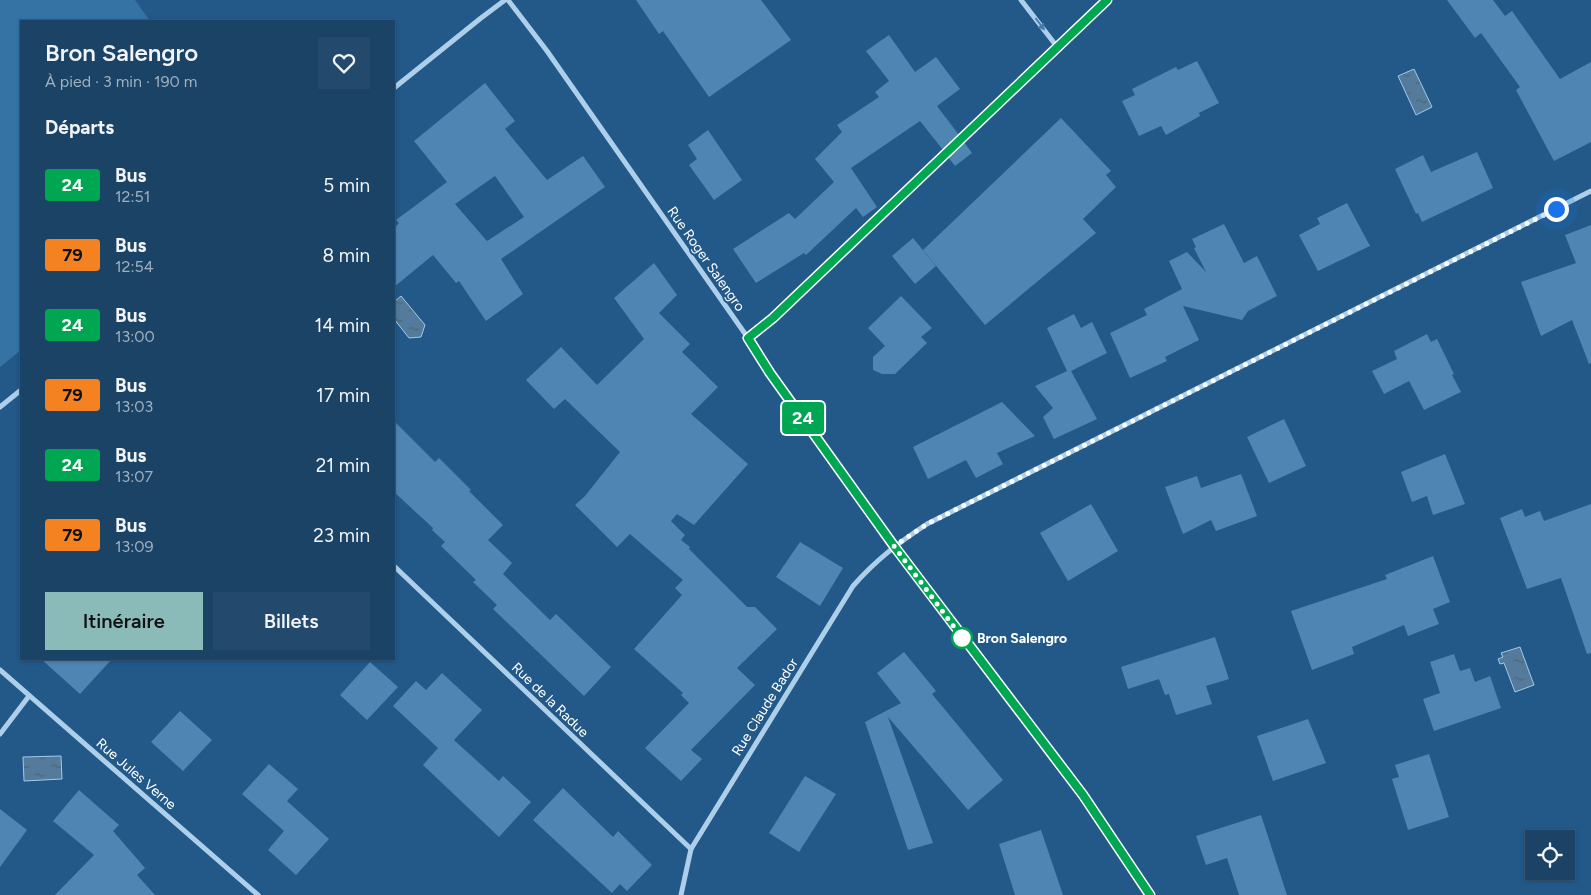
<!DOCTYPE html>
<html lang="fr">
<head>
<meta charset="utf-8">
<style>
	body { margin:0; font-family:Figtree,sans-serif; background:#234a6c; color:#f1f3f6; height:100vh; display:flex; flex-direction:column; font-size:19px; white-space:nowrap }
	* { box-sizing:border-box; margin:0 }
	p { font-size:16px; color:#9fb0bf }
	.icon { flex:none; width:28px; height:28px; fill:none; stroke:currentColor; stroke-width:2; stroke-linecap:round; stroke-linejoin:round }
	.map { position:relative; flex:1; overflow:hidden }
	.details { position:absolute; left:20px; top:20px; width:375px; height:640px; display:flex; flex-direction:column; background:#1a4366; border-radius:0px; box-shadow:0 1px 4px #0004,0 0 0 1px #385c7a }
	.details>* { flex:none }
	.badge { padding:0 10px; border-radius:4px; font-size:18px; line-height:32px }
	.tools { position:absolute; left:1525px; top:830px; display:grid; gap:10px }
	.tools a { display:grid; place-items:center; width:50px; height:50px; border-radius:0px; background:#1a4366; box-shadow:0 1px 4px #0004,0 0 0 1px #385c7a; font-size:25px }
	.you { position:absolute; width:25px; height:25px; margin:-12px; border:4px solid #fff; border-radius:50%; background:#1a73e8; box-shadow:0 0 0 8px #1a73e833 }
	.map>.badge { position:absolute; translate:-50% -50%; box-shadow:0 0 0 2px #fff }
	h2 { padding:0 25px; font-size:19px; line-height:45px }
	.round { display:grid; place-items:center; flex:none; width:52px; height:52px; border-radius:0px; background:#234a6c }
	.summary { display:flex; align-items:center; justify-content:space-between; height:85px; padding:0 25px }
	h1 { font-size:24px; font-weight:600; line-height:38px }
	.action { display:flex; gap:10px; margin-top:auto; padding:10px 25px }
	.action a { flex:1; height:58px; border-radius:0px; background:#8bbbb9; color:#111; font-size:20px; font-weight:600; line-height:58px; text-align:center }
	.action a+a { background:#234a6c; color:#f1f3f6 }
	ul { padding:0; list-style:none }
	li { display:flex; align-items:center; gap:15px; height:70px; padding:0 25px }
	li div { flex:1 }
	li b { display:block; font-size:19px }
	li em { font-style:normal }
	li .badge { min-width:55px; font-weight:700; text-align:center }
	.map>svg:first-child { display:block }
	.green { fill:#3573a5 }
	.water { fill:url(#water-ripples); stroke:#a0cbeb }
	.building { fill:#4e85b2; fill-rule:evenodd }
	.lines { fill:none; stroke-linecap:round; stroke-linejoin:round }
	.minor { stroke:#adcfea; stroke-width:5 }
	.oneway { fill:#4c7ca5 }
	.line-casing { stroke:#fff; stroke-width:11 }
	.line { stroke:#00a651; stroke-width:8 }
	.walk { stroke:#fff; stroke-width:5; stroke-dasharray:0 9 }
	.stop-dot { fill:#fff; stroke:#00a651; stroke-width:2.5 }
	.labels { text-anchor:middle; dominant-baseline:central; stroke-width:4; stroke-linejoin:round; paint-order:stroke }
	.street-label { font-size:14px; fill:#fff; stroke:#225988 }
	.stop-label { font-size:14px; font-weight:bold; fill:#fff; stroke:#225988; text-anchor:start }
</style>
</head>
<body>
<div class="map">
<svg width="1591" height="895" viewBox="0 0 1591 895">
	<defs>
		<pattern id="water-ripples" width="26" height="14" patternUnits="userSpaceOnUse" patternTransform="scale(1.25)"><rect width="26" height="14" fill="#547b9b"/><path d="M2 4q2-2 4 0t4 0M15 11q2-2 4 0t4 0" fill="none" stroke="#506474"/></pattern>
	</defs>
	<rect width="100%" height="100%" fill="#225988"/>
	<polygon class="green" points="0,0 135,0 150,21 21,21 21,350 0,367"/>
	<g class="water">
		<polygon points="1414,69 1432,107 1416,115 1398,76"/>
		<polygon points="401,296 425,325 421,337 409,338 394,319 394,302"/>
		<polygon points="1520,647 1534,685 1515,692 1504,663 1500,664 1498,659 1503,657 1501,653"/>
		<polygon points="61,756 62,779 24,781 23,757"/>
	</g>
	<g class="building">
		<polygon points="636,0 761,0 791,40 709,97 663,31 659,34"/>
		<polygon points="1447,0 1493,0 1505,16 1512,11 1560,79 1591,62 1591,142 1554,161 1516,90 1520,87 1481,33 1475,38"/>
		<polygon points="889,35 915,72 936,57 960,89 937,106 959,135 943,150 920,121 851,168 877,207 863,217 856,208 806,255 804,253 756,283 733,249 789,213 795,219 834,182 815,159 842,132 837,125 879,97 875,92 889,81 866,51"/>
		<polygon points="1197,61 1219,103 1199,113 1200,116 1166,135 1161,126 1139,136 1122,101 1135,95 1132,89 1176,67 1178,70"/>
		<path d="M 485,83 L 515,121 L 505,129 L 547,180 L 583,156 L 605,187 L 501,259 L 523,294 L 486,321 L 459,281 L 456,283 L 433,255 L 394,287 L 394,228 L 399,223 L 396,220 L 447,182 L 414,141 ZM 495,176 L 524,217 L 487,241 L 455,204 Z"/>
		<polygon points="1061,118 1111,171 1106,175 1116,187 1083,219 1096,233 985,325 923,250"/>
		<polygon points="708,130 742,180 714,200 689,165 697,159 688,145"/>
		<polygon points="964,142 972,153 955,166 948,157"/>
		<polygon points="1477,152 1493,188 1422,222 1418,213 1416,214 1395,169 1423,155 1431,172"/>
		<polygon points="1347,203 1370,246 1318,271 1299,235 1320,224 1317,218"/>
		<polygon points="1224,224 1244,263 1257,256 1277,296 1248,311 1242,320 1183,306 1199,340 1165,357 1167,361 1130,378 1110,333 1147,315 1144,309 1182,289 1169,261 1187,252 1206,272 1194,248 1196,247 1192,239"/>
		<polygon points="1591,225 1591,363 1589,364 1572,320 1541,336 1521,282 1576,263 1565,235"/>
		<polygon points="913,238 936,266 915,284 892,256"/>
		<polygon points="654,263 677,295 659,313 690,344 682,352 718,387 691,414 748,464 694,525 677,514 671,521 685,535 681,540 690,547 689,549 747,607 755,607 777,629 737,668 755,685 691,750 702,759 681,781 645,748 689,703 681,695 683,693 634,649 682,595 675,588 683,580 630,534 617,547 575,505 585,496 620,452 565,399 554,409 526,380 561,347 597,385 644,339 614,298"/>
		<polygon points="901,296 932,328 921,337 927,343 895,374 882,374 873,370 873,357 885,346 868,328"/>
		<polygon points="1074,314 1081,328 1092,322 1107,353 1071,371 1097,419 1054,439 1043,417 1053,408 1035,386 1067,371 1047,328"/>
		<polygon points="1427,334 1431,342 1437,339 1454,374 1452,375 1461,392 1424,410 1409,381 1384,394 1372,371 1397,359 1394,351"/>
		<polygon points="1002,402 1035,436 997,453 1003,464 976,478 966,460 928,479 913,447"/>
		<polygon points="1284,419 1306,466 1269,483 1247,437"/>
		<polygon points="394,421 435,462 439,458 471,490 469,491 503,525 488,540 512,563 503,574 550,620 556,614 611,667 584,696 493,609 497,605 473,582 476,580 441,546 445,542 432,530 433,528 394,492"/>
		<polygon points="1445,454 1465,504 1433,515 1427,496 1412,502 1401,472"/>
		<polygon points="1241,474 1257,516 1216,531 1211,520 1183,534 1165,487 1197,476 1201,488"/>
		<polygon points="1091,504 1118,551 1068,581 1040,533"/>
		<polygon points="1591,504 1591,653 1587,654 1561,578 1527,589 1500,518 1522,509 1525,517 1540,511 1544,521"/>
		<polygon points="800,542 843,568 820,606 776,577"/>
		<polygon points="1433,556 1450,602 1433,609 1439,624 1408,636 1404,625 1352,647 1354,654 1312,670 1291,611 1387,579 1385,575"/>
		<polygon points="1215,637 1229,679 1206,686 1212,704 1176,715 1169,694 1165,695 1159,679 1128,689 1121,667"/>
		<polygon points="904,652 936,691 932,694 1003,780 968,810 888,717 933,843 908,850 865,722 901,703 877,673"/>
		<polygon points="1454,654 1460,671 1470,668 1475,682 1490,676 1501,708 1434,731 1423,699 1440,693 1430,662"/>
		<polygon points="41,659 112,659 80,694"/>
		<polygon points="370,662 398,687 367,720 340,695"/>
		<polygon points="442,673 482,710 454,740 499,781 503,776 531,802 499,837 423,765 438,748 393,706 416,681 426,690"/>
		<polygon points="180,711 212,740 183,771 151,742"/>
		<polygon points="1308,719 1326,763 1273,781 1257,736"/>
		<polygon points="1429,754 1449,817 1408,830 1392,779 1399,777 1395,765"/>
		<polygon points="269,764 298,789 287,801 329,839 296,875 268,850 284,831 242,794"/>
		<polygon points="805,776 836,794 799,852 769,833"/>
		<polygon points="563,788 613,837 618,831 652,865 627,891 620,884 612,893 533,820"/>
		<polygon points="79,790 119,825 113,831 145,868 137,875 155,895 55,895 94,855 53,821"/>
		<polygon points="0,809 27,830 0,867"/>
		<polygon points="1261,815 1287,895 1239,895 1227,858 1206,865 1196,836"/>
		<polygon points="1041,830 1063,895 1015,895 999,844"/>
	</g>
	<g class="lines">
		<g class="minor">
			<polyline points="508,0 547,51 748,338 771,373 894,546 1083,795 1150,895"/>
			<polyline points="1021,0 1058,48"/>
			<polyline points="394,88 481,18 505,0"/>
			<polyline points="748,338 773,318 1107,0"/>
			<polyline points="0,407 21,390"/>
			<polyline points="394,566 691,849"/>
			<polyline points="0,670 258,895"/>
			<polyline points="0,734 29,696"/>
			<path d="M 681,895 L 691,849 L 853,586 C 876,560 898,543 927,524 L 1591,191"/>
		</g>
	</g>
	<defs><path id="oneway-solid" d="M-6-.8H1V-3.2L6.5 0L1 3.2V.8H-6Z" transform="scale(1.25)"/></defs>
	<use class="oneway" href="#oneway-solid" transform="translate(1040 24) rotate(53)"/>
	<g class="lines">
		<g class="line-casing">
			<polyline id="line" points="1107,0 773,318 748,338 770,373 894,546 1083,795 1150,895"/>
		</g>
		<use href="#line" class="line"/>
		<polyline class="walk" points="962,638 963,639 894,546 927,524 1556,209"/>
	</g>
	<circle class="stop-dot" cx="962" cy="638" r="10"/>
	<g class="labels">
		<g class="street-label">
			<text transform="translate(706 259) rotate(55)">Rue Roger Salengro</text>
			<text transform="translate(550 700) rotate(44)">Rue de la Radue</text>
			<text transform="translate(765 707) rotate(-58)">Rue Claude Bador</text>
			<text transform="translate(136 774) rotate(41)">Rue Jules Verne</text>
		</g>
		<g class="stop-label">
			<text x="977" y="638">Bron Salengro</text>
		</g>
	</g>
</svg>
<div class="tools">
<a><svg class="icon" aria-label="locate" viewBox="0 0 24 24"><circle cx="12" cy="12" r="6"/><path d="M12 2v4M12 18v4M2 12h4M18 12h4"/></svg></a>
</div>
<div class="you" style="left:1556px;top:209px"></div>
<b class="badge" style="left:803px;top:418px;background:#00a651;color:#fff">24</b>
<section class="details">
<div class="summary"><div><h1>Bron Salengro</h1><p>À pied · 3 min · 190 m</p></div><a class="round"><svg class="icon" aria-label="heart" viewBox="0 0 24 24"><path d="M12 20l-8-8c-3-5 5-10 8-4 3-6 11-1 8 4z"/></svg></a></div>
<h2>Départs</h2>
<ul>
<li><span class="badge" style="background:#00a651;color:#fff">24</span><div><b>Bus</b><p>12:51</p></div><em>5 min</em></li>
<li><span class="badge" style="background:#f58220;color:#111">79</span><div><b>Bus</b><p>12:54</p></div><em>8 min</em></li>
<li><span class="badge" style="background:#00a651;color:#fff">24</span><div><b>Bus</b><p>13:00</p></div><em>14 min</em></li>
<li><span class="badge" style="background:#f58220;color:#111">79</span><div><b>Bus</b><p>13:03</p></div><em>17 min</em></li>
<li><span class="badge" style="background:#00a651;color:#fff">24</span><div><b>Bus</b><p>13:07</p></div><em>21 min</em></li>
<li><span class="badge" style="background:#f58220;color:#111">79</span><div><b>Bus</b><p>13:09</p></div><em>23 min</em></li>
</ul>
<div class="action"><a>Itinéraire</a><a>Billets</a></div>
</section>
</div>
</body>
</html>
